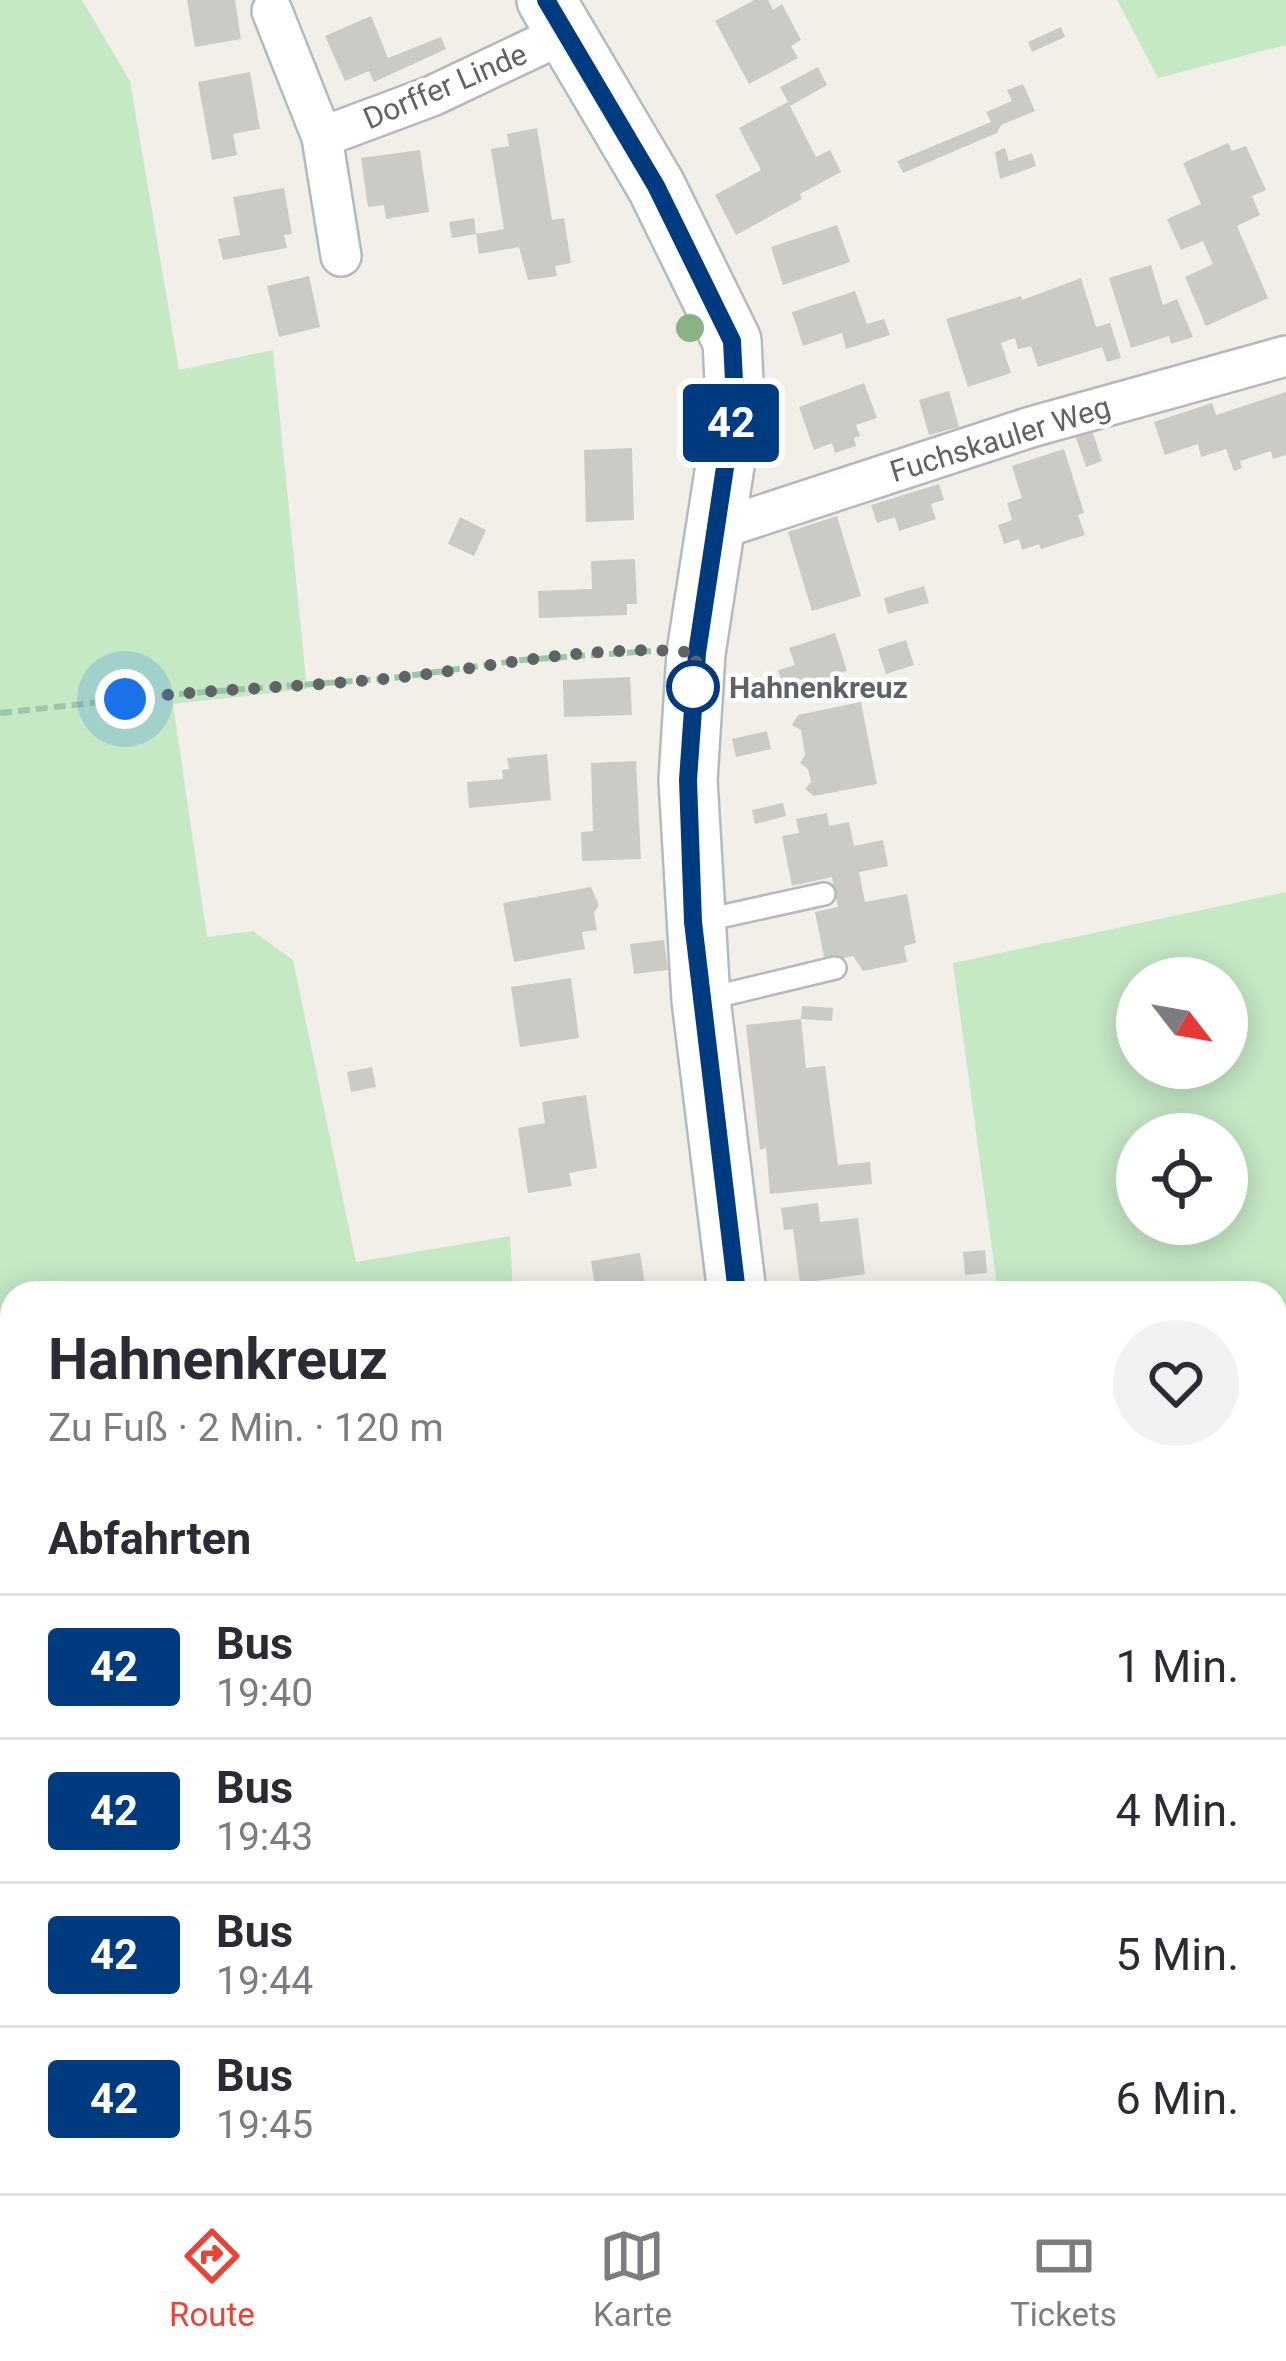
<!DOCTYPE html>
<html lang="de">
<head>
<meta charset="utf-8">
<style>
	body { margin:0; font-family:Roboto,sans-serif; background:#f2f2f3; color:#2b2b33; height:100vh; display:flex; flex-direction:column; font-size:45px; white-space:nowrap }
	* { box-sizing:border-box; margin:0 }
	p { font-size:39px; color:#7c7c81 }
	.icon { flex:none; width:66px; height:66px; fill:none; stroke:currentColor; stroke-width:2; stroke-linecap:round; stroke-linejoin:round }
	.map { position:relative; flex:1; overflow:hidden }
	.panel { position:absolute; left:0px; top:1281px; width:1287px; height:912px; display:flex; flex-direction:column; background:#fff; border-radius:36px 36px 0 0; box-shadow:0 6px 30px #0003 }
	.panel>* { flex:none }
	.badge { padding:0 24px; border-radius:9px; font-size:42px; line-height:78px }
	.needle { width:78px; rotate:121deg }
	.buttons { position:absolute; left:1116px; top:957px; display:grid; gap:24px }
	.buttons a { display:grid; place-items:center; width:132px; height:132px; border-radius:50%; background:#fff; box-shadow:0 6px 30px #0003; font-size:60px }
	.you { position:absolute; width:60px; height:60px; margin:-30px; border:9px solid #fff; border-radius:50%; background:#1a73e8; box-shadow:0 0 0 18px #1a73e833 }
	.map>.badge { position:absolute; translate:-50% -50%; box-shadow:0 0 0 6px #fff }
	h2 { padding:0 48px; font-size:45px; line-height:108px }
	.round { display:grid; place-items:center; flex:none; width:126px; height:126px; border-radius:63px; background:#f2f2f3 }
	.overview { display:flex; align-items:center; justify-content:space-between; height:204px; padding:0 48px }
	h1 { font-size:57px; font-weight:700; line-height:90px }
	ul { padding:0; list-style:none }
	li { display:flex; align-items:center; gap:36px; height:144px; padding:0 48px; border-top:3px solid #e1e1e2 }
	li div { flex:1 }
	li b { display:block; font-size:45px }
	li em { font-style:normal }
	li .badge { min-width:132px; font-weight:700; text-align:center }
	.dock { display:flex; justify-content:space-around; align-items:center; height:168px; border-top:3px solid #e1e1e2; background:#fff; font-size:33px; color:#7c7c81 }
	.dock a { display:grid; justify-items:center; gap:6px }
	.dock .selected { color:#ea4335 }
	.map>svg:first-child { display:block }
	.green { fill:#c5e8c5; fill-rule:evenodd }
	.building { fill:#cccac5 }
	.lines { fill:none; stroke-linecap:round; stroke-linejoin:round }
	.lane-casing { stroke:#b5b8bc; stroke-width:26 }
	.street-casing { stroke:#b5b8bc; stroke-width:44 }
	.secondary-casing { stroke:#b6babf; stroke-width:62 }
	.path { stroke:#9cc7a9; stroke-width:6; stroke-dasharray:12 6; stroke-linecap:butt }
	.lane { stroke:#fff; stroke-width:21 }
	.street { stroke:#fff; stroke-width:39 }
	.secondary { stroke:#fff; stroke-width:57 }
	.tree { fill:#89b387 }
	.line-casing { stroke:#fff; stroke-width:27 }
	.line { stroke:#003b80; stroke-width:18 }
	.walk { stroke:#5f6368; stroke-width:12; stroke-dasharray:0 21.6 }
	.stop-dot { fill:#fff; stroke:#003b80; stroke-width:6 }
	.labels { text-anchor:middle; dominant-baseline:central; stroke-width:9; stroke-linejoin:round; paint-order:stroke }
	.street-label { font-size:30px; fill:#5f6368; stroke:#fff }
	.stop-label { font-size:30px; font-weight:bold; fill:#5f6368; stroke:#fff; text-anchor:start }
</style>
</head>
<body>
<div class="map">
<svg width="1286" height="2193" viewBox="0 0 1286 2193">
	<rect width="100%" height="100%" fill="#f1efe8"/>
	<g class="green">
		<polygon points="0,0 82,0 130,81 179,370 273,350 307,689 173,704 207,937 253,931 293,960 356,1262 510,1236 513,1293 12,1293 12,2181 778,2181 778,2193 0,2193"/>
		<polygon points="1117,0 1286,0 1286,45 1158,78"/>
		<path d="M 1286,892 L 1286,2193 L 843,2193 L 843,2181 L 1275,2181 L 1275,1293 L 998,1293 L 953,963 ZM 1227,978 L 1227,1068 L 1137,1068 L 1137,978 ZM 1227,1134 L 1227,1224 L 1137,1224 L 1137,1134 Z"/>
	</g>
	<g class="building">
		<polygon points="187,0 235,0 241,39 195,47"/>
		<polygon points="754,0 768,0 773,10 782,4 801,40 791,46 798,58 749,84 715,21"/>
		<polygon points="371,16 388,58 441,37 446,49 374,82 369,71 345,81 325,36"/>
		<polygon points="1061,27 1065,37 1032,52 1028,42"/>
		<polygon points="818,67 827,85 790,106 780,87"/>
		<polygon points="250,72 260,129 233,134 237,155 212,160 198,82"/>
		<polygon points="1023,84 1035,111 1001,125 997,133 903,173 897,161 991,122 986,112 1012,101 1007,90"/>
		<polygon points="788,102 816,157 830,150 841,172 800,194 802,199 736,235 715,195 761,170 739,128"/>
		<polygon points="537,128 552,220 564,218 571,263 555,266 557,276 528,280 519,247 479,254 476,234 504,229 491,149 509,146 507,134"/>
		<polygon points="1228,143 1232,151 1246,146 1266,190 1252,196 1260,215 1237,226 1268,298 1206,326 1185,277 1213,264 1203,241 1181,250 1167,219 1201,204 1183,163"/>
		<polygon points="1005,148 1009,161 1032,153 1036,166 1000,179 995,152"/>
		<polygon points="420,150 429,212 386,219 384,205 368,207 361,158"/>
		<polygon points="284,188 292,234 284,235 287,248 223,260 218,239 240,235 233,197"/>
		<polygon points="474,218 476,234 452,238 449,222"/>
		<polygon points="837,225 850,262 783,285 771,247"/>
		<polygon points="1151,265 1163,305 1177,299 1193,337 1171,344 1169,336 1131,348 1109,278"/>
		<polygon points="309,276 320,327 279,337 267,286"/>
		<polygon points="1081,278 1096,327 1110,323 1121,358 1107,362 1102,347 1038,367 1031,346 1018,349 1015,338 1001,343 1011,373 968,387 946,319 1021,296 1022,300"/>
		<polygon points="855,291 867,324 884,319 890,335 846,349 842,333 803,346 792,312"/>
		<polygon points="864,383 877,418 856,425 860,436 854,438 856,446 835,453 832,443 814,450 799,407"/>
		<polygon points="949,391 959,427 929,435 919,400"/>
		<polygon points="1286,392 1286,455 1273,459 1271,451 1240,461 1242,468 1234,471 1226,449 1201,457 1198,444 1165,455 1154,422 1212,403 1216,415"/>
		<polygon points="1091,427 1102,461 1086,467 1074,432"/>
		<polygon points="632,448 634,520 586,522 584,450"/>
		<polygon points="1064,449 1084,513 1078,515 1085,535 1041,549 1039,544 1022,550 1019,539 1004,544 998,525 1012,520 1007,503 1022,498 1012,466"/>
		<polygon points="939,484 944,500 931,504 936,519 899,531 895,517 877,523 871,505"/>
		<polygon points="837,516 861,596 812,611 788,532"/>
		<polygon points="460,517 486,530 474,556 448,544"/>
		<polygon points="635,559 637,604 627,604 627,615 539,618 538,591 592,589 591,561"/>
		<polygon points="924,586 929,603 888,614 884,598"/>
		<polygon points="835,633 847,671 836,675 838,683 824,687 822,680 785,692 778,670 795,665 789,648"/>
		<polygon points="906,640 914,665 886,674 878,649"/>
		<polygon points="630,677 632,715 564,717 563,680"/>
		<polygon points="861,702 877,784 814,796 805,789 811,782 808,769 800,763 805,755 801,730 792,725 798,715"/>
		<polygon points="767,731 771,749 736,757 732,739"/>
		<polygon points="547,754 551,800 469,808 467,782 503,779 502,770 509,769 507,758"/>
		<polygon points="636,761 641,859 582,861 581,832 593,831 591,763"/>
		<polygon points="783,803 786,816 755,824 752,810"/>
		<polygon points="827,813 829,826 849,822 854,846 883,840 888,866 859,872 865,902 907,894 916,943 904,946 907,962 863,971 853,956 825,962 815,912 838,907 832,877 792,886 782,836 799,833 796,819"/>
		<polygon points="591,887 599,905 594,913 597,930 582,932 585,949 514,962 503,903"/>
		<polygon points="664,940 668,970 634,974 630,944"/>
		<polygon points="571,978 579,1038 520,1047 511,987"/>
		<polygon points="802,1006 833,1008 832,1021 801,1019"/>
		<polygon points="801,1019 806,1068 825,1066 838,1165 870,1162 872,1184 770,1194 766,1148 760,1150 746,1025"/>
		<polygon points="372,1067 376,1087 351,1092 347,1072"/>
		<polygon points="586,1095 597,1168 569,1173 572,1186 528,1193 518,1128 545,1123 542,1102"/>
		<polygon points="818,1203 820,1222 858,1218 865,1274 800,1283 793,1229 784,1230 781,1208"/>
		<polygon points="985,1250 987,1273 965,1275 963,1252"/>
		<polygon points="640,1253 646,1293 596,1293 591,1261"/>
	</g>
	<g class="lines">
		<g class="lane-casing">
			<g id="lane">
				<polyline points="701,921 824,894"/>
				<polyline points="702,1000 835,968"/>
			</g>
		</g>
		<g class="street-casing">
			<g id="street">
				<polyline points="272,11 322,137 341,256"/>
				<polyline points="322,137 432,96 567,32"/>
				<polyline points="716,530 1031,427 1286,356"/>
			</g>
		</g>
		<g class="secondary-casing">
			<g id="secondary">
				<polyline points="546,0 656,186 732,341 735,401 696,653 688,780 701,1000 737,1293"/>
				<polyline points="808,2181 808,2193"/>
			</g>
		</g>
		<g class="path">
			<polyline points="0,713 166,695 393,678 522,660 651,651"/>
			<polyline points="1275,1868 1286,1867"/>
		</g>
		<use href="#lane" class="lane"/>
		<use href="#street" class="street"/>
		<use href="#secondary" class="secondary"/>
	</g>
	<circle class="tree" cx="690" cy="328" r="14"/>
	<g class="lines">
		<g class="line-casing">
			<polyline id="line" points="546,0 656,186 732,341 735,401 697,653 688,780 693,922 737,1293"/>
		</g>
		<use href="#line" class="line"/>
		<path class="walk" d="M 125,699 C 214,689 303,687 393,678 C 492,668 596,642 697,653 L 693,687"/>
	</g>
	<circle class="stop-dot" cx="693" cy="687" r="24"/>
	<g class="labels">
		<g class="street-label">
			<text transform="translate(445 86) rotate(-23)">Dorffer Linde</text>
			<text transform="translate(1000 439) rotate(-17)">Fuchskauler Weg</text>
		</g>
		<g class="stop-label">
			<text x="729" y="687">Hahnenkreuz</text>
		</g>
	</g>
</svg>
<div class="buttons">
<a><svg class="needle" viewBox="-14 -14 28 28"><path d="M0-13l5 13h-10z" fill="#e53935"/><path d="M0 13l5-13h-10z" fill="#7c7c81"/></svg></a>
<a><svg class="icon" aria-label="locate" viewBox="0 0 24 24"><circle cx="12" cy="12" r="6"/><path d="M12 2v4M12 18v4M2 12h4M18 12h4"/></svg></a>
</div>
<div class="you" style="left:125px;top:699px"></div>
<b class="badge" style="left:731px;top:423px;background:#003b80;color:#fff">42</b>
<section class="panel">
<div class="overview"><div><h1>Hahnenkreuz</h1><p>Zu Fuß · 2 Min. · 120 m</p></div><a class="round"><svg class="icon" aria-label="heart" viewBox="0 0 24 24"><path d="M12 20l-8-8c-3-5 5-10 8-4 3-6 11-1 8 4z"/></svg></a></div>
<h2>Abfahrten</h2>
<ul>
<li><span class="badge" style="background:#003b80;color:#fff">42</span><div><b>Bus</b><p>19:40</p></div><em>1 Min.</em></li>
<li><span class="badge" style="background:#003b80;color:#fff">42</span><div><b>Bus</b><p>19:43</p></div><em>4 Min.</em></li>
<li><span class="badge" style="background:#003b80;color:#fff">42</span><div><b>Bus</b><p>19:44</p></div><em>5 Min.</em></li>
<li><span class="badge" style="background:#003b80;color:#fff">42</span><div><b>Bus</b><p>19:45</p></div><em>6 Min.</em></li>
</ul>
</section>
</div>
<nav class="dock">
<a class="selected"><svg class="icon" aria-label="directions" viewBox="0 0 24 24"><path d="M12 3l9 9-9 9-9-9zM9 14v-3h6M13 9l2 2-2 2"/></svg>Route</a>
<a><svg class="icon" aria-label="map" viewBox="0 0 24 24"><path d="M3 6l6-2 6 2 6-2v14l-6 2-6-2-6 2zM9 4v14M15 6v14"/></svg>Karte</a>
<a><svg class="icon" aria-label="tickets" viewBox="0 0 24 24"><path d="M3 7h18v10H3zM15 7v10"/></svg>Tickets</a>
</nav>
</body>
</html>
